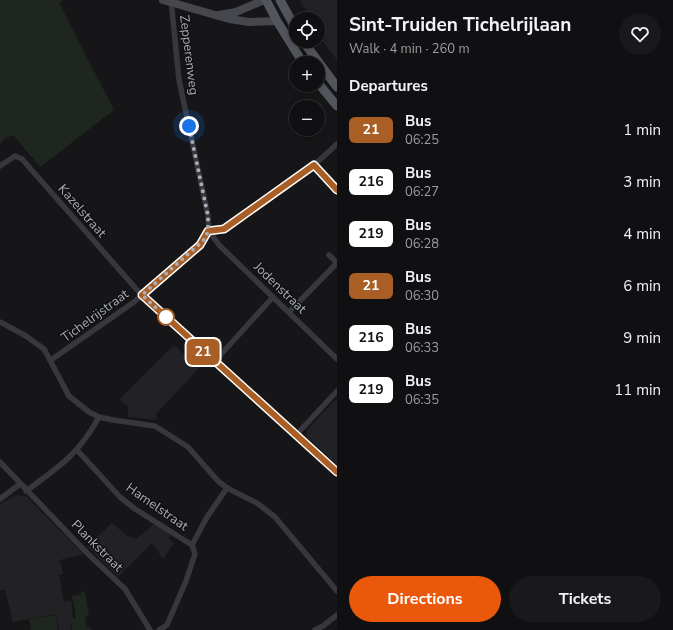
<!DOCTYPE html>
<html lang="en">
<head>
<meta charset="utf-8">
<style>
	body { margin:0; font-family:"Nunito Sans",sans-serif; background:#19191b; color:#f1f3f6; height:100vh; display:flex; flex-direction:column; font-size:15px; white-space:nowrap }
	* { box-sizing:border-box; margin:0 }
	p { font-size:13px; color:#9c9d9f }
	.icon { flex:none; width:22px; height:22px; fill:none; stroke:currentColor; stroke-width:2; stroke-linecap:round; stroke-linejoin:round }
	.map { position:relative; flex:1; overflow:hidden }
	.side { display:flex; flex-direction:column; background:#101012; width:336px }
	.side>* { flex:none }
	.badge { padding:0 8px; border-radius:6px; font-size:14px; line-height:26px }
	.tools { position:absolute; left:289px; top:12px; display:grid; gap:8px }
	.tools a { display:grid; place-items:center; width:36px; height:36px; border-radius:50%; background:#101012; box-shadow:0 2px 6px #0003,0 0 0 1px #303032; font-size:20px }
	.you { position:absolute; width:20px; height:20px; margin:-10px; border:3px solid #fff; border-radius:50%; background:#1a73e8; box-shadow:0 0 0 6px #1a73e833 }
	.map>.badge { position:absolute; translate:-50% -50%; box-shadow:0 0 0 2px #fff }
	h2 { padding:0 12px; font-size:15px; line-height:36px }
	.round { display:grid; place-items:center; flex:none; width:42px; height:42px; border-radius:21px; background:#19191b }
	.summary { display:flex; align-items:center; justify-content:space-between; height:68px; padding:0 12px }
	h1 { font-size:19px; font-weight:700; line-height:30px }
	.button { display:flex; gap:8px; margin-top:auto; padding:8px 12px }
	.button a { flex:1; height:46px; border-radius:24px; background:#ea580c; color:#fff; font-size:16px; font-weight:700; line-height:46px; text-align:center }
	.button a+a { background:#19191b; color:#f1f3f6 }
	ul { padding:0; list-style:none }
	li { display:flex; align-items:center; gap:12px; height:52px; padding:0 12px }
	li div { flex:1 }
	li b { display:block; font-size:15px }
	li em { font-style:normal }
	li .badge { min-width:44px; font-weight:700; text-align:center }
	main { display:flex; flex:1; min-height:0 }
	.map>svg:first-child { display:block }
	.built { fill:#222225 }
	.green { fill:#1e261f }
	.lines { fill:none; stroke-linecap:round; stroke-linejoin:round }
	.minor { stroke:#37383d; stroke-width:5.5 }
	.secondary { stroke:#45474d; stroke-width:8 }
	.primary { stroke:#53555c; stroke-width:9 }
	.line-casing { stroke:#fff; stroke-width:9 }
	.line { stroke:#a85e24; stroke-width:6 }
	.walk { stroke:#a8adb8; stroke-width:4; stroke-dasharray:0 7.2 }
	.stop-dot { fill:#fff; stroke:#a85e24; stroke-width:2 }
	.labels { text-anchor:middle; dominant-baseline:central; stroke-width:3; stroke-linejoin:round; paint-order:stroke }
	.street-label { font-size:13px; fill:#a8adb8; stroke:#111113 }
</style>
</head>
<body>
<main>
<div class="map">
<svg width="337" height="630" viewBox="0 0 337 630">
	<rect width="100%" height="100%" fill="#161618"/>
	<g class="built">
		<polygon points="300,0 337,0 337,60 318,35 318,19 310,19"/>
		<polygon points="174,345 199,368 156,414 157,420 127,417 129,407 119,400"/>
		<polygon points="337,398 337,465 306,436 307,430"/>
		<polygon points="16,495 26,496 83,554 60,560 63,574 59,575 64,602 71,601 73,614 69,615 71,630 59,630 55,614 13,622 5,590 0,591 0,504"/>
		<polygon points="112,523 127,536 136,539 154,524 172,534 168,538 174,543 163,559 152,543 118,577 87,546"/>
	</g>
	<g class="green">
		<polygon points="0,0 64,0 59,3 114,110 40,167 13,135 5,138 0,144"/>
		<polygon points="85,591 89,615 85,617 87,627 90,627 92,630 72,630 69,615 72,614 73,619 76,618 72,596 81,594 81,592"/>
		<polygon points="55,615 58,630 31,630 29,619"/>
	</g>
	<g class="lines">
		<g class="minor">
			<polyline points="314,165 337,190"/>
			<polyline points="0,166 15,156 22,159 138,291 337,472"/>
			<polyline points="209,231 219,245 337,359"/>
			<polyline points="209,231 224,229 314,165 337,144"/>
			<polyline points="289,312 337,263 329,255"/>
			<polyline points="0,322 26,336 44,349 69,396 89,412 99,417 113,420 155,426 188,447 218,481 227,488 257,503 275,517 337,591"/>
			<polyline points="51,360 134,302 200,245 209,231 208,216 179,80 171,0"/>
			<polyline points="214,362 273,297"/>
			<polyline points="296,435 337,391"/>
			<polyline points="78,451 120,497 135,509 192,545"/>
			<polyline points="0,462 87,553 125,589 150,630"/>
			<path d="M 26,491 C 59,467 79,454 99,417"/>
			<polyline points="0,499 20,484"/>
			<polyline points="159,630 167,625 186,581 195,554 192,545 207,517 227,488"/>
			<polyline points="315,630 323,626 337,615"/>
		</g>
		<g class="secondary">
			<polyline points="163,0 229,19 249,22 277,21"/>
			<polyline points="219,15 236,12 264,0"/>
		</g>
		<g class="primary">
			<polyline points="266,0 277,21 303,63"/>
			<polyline points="280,0 296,29"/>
			<polyline points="303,41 337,87"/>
			<polyline points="318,83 337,106"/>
		</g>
	</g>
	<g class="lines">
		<g class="line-casing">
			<polyline id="line" points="337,190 314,165 224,229 208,231 200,245 142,295 337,472"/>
		</g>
		<use href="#line" class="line"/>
		<polyline class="walk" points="166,317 142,295 205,239 208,231 208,216 189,126"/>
	</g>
	<circle class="stop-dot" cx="166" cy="317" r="8"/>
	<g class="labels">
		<g class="street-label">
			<text transform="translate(189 55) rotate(83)">Zepperenweg</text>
			<text transform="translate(82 211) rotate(49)">Kazelstraat</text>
			<text transform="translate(280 288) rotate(44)">Jodenstraat</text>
			<text transform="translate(95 316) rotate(-36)">Tichelrijstraat</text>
			<text transform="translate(157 507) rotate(35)">Hamelstraat</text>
			<text transform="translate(97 546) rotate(45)">Plankstraat</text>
		</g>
	</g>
</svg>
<div class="tools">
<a><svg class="icon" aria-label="locate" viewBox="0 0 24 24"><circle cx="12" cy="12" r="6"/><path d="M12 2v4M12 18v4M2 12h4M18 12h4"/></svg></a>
<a>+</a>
<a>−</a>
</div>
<div class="you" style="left:189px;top:126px"></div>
<b class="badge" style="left:203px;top:352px;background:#a85e24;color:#fff">21</b>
</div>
<section class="side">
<div class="summary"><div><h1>Sint-Truiden Tichelrijlaan</h1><p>Walk · 4 min · 260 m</p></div><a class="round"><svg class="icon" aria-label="heart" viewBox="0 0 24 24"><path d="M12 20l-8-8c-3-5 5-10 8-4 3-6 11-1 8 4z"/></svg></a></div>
<h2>Departures</h2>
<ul>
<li><span class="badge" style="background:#a85e24;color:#fff">21</span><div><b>Bus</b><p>06:25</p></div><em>1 min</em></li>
<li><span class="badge" style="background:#fff;color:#111">216</span><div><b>Bus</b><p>06:27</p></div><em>3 min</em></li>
<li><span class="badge" style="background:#fff;color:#111">219</span><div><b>Bus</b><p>06:28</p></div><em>4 min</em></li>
<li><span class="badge" style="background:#a85e24;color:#fff">21</span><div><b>Bus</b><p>06:30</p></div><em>6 min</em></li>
<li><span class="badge" style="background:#fff;color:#111">216</span><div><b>Bus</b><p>06:33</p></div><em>9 min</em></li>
<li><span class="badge" style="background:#fff;color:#111">219</span><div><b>Bus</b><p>06:35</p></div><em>11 min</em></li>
</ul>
<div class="button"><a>Directions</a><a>Tickets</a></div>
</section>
</main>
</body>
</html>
